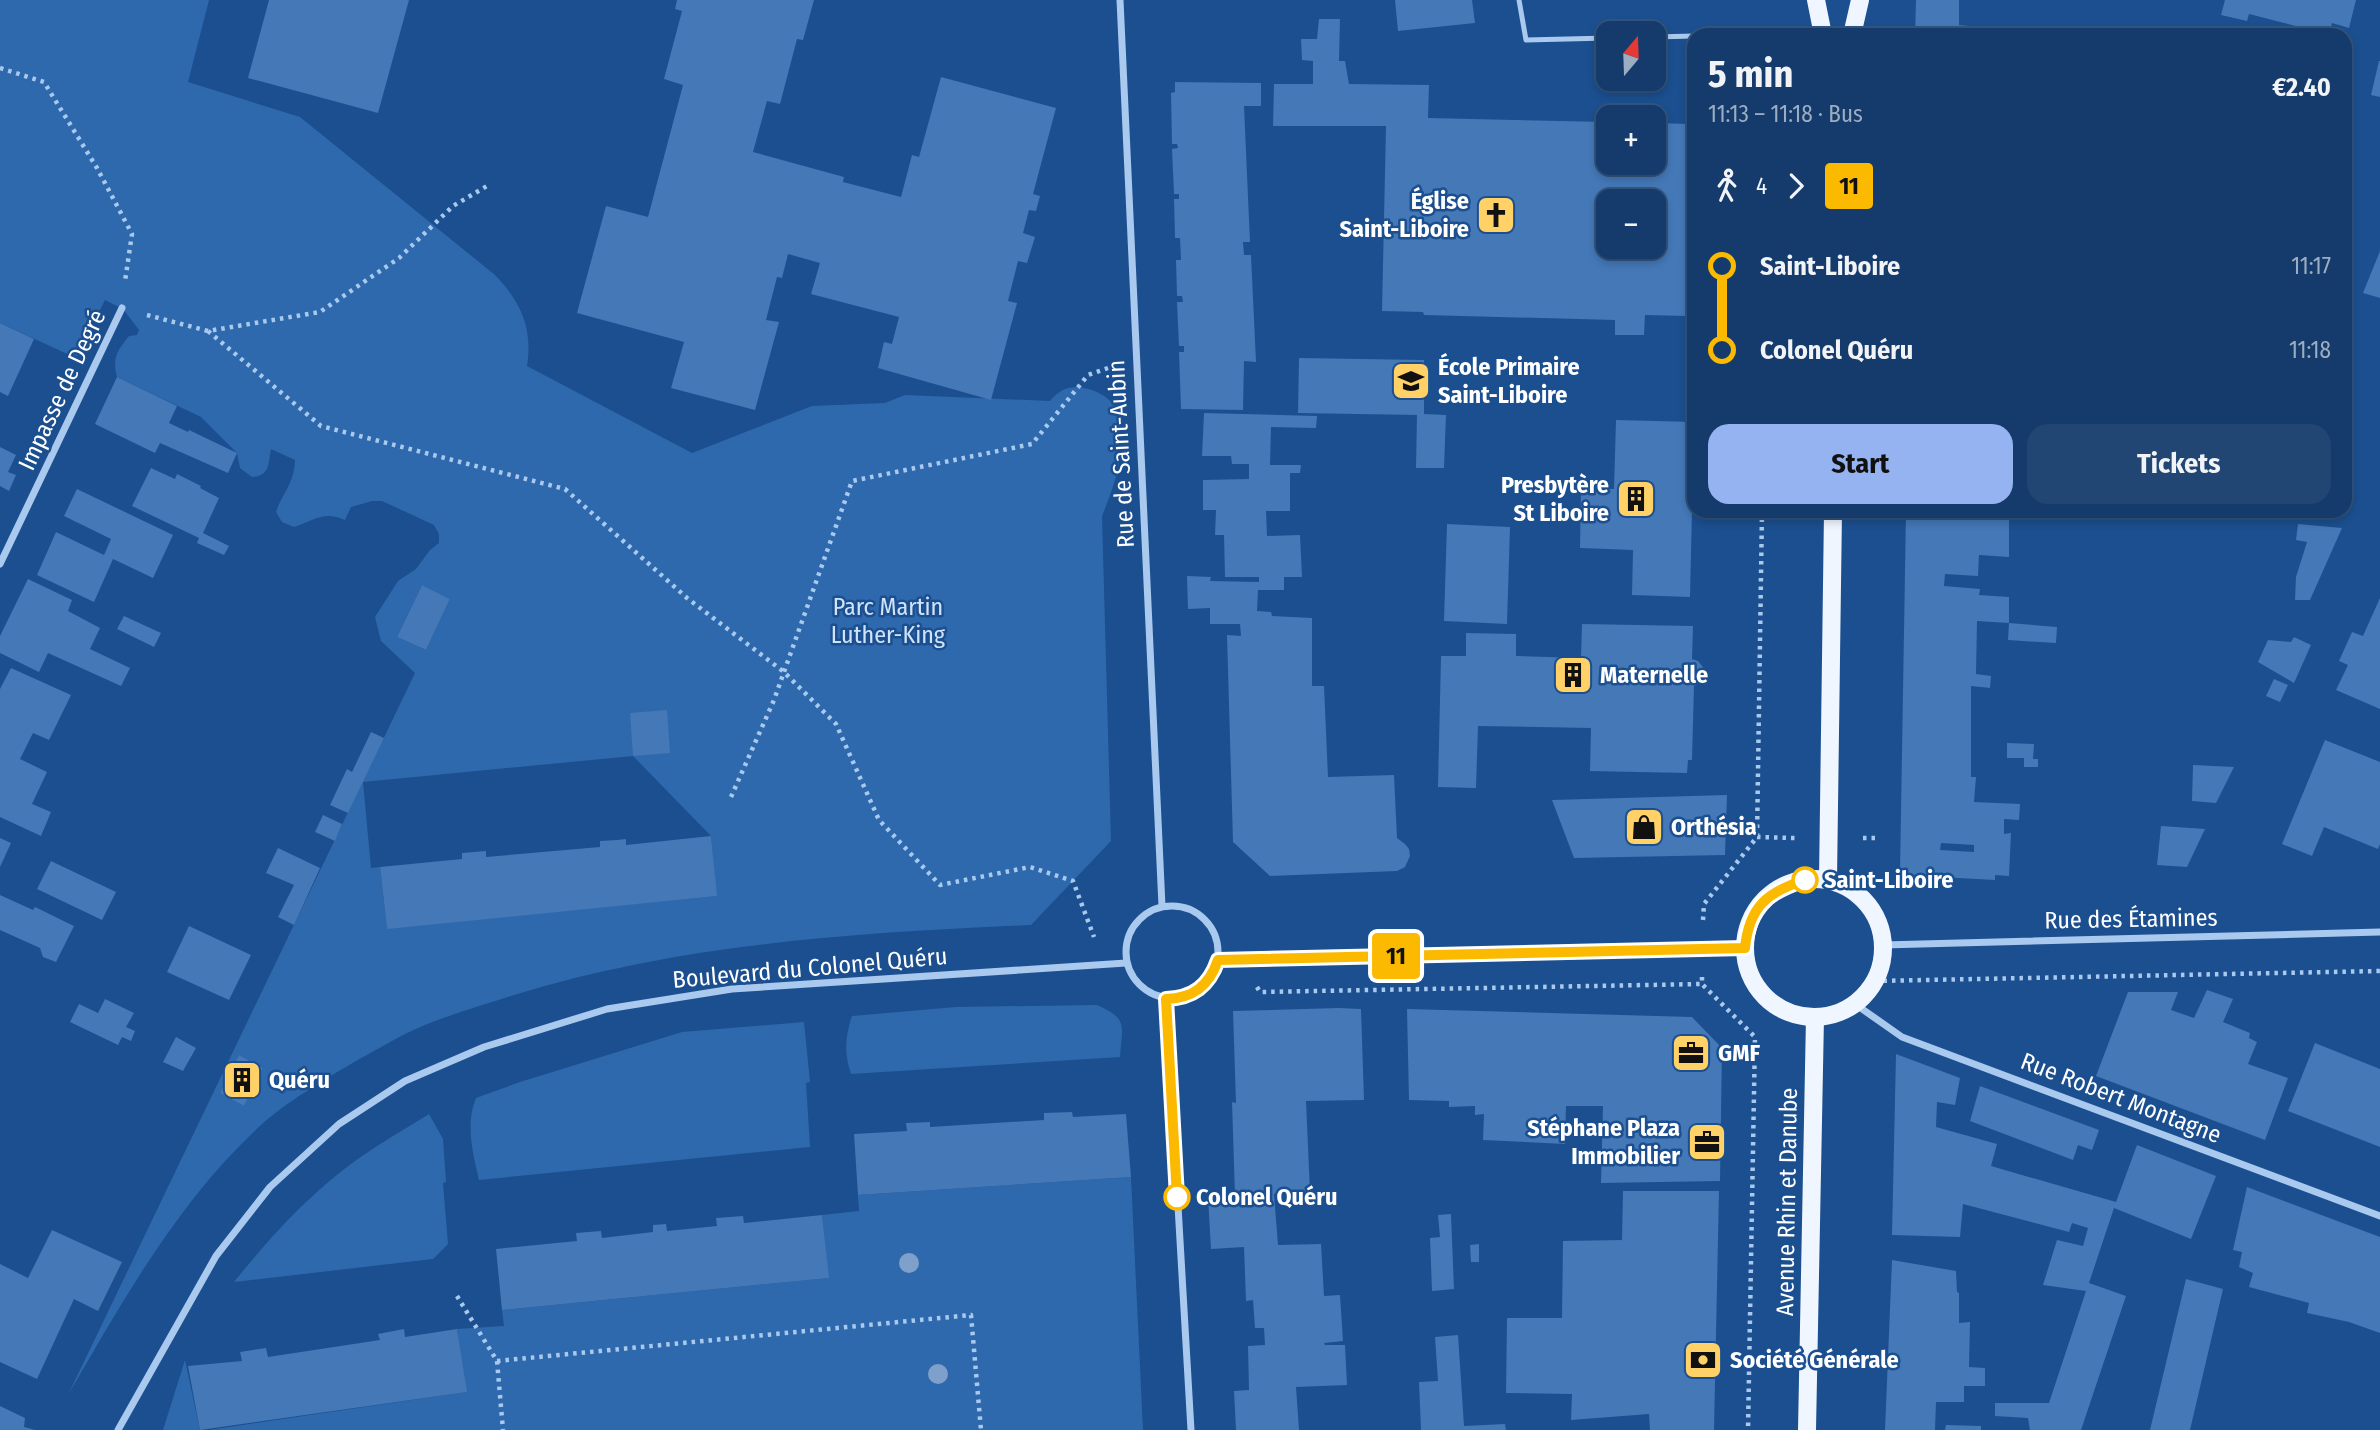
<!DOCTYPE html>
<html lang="en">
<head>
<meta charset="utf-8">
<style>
	body { margin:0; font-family:"Fira Sans Condensed",sans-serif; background:#214673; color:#f1f3f6; height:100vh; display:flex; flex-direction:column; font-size:26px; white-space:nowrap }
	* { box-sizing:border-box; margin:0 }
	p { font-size:23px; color:#9dadc1 }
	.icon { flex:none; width:38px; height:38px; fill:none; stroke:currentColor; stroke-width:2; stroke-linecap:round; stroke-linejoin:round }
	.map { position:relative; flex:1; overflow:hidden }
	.sheet { position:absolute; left:1687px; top:28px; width:665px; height:490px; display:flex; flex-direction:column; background:#143b6b; border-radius:21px; box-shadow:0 4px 10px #0003,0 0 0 2px #33557e }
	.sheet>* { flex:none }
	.badge { padding:0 14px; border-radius:5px; font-size:24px; line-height:46px }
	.needle { width:46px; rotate:19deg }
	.controls { position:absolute; left:1596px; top:21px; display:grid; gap:14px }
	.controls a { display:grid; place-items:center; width:70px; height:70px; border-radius:14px; background:#143b6b; box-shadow:0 4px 10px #0003,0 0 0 2px #33557e; font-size:35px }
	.map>.badge { position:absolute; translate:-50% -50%; box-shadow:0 0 0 4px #fff }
	.legs { display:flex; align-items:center; gap:10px; height:77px; padding:0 21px; font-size:23px }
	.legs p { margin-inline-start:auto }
	.headline { display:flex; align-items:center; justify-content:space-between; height:119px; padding:0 21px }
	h1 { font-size:38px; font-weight:700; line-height:52px }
	.cta { display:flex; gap:14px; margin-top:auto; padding:14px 21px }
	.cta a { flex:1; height:80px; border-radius:21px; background:#95b2f1; color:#111; font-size:28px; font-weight:700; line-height:80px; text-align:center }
	.cta a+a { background:#214673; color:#f1f3f6 }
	ul { padding:0 21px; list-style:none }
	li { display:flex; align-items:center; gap:24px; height:84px; font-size:26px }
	li i { display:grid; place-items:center; width:10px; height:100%; margin:0 9px; background:currentColor }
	li i::after { content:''; width:18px; height:18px; margin:-9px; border:5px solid; border-radius:50%; background:#143b6b }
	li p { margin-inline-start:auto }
	li:first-child i { background:linear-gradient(#0000 50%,currentColor 0) }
	li:last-child i { background:linear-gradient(currentColor 50%,#0000 0) }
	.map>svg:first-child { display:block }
	.green { fill:#2e69ad; fill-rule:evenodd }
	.building { fill:#4478b7; fill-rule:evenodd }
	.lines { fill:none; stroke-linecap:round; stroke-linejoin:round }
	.path { stroke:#a9c9ee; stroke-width:4.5; stroke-dasharray:3.5 5; stroke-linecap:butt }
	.lane { stroke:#a9c9ee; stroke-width:5 }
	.street { stroke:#a9c9ee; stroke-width:7 }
	.primary { stroke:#f0f6ff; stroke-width:18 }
	.tree { fill:#7ea0ca }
	.line-1-casing { stroke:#fff; stroke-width:16 }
	.line-1 { stroke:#fbba00; stroke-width:10 }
	.stop-1-dot { fill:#fff; stroke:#fbba00; stroke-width:3.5 }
	.labels { text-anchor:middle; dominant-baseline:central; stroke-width:5; stroke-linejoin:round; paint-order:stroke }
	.poi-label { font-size:24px; font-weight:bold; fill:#fff; stroke:#1b4f8f; text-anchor:start }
	.street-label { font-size:24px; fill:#fff; stroke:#1b4f8f }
	.park-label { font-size:24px; fill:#cfe3fa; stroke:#1b4f8f }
	.stop-label { font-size:24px; font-weight:bold; fill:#fff; stroke:#1b4f8f; text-anchor:start }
</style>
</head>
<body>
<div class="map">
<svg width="2380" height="1430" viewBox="0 0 2380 1430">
	<rect width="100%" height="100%" fill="#1b4f8f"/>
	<g class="green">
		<path d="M 0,0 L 209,0 L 188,82 L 300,117 L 495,275 C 521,302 533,329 527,366 L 692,453 L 812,406 L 885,403 L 905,395 L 1050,401 C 1061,388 1071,385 1088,389 C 1145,403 1117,480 1102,516 L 1111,841 L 1031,925 C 857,933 682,943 514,995 C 477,1007 436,1018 401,1036 C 386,1044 371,1053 356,1061 C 327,1078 285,1103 261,1125 C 178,1201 124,1299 68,1395 L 415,673 L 381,641 L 375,617 L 398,581 L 416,569 L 430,550 L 439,543 L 439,534 L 434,525 L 382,501 L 372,501 L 351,507 L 345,520 C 324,510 313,521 294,527 L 282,522 L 276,512 C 283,492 294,484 295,460 L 271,449 C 268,464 270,476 252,477 L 240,468 L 237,453 L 201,417 L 117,377 C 112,358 117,351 129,336 L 137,335 L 139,330 L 123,309 L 105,300 L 76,358 L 0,323 ZM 422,585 L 450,599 L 426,650 L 397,637 ZM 633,756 L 711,836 L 716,896 L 387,928 L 380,867 L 371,868 L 363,782 ZM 239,1055 L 263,1068 L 244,1106 L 220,1093 Z"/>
		<path d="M 1097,1005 C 1129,1019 1122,1026 1120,1057 L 851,1074 C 844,1054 845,1036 852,1016 L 956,1007 Z"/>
		<path d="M 804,1022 L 810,1082 L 806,1083 L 810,1147 L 479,1180 C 473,1154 465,1124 476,1098 L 520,1082 L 682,1032 Z"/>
		<path d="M 429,1114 L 443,1139 L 446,1182 L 443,1183 L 448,1244 L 433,1259 L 234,1282 C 267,1241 301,1203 343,1170 C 370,1149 400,1132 429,1114 Z"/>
		<polygon points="1131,1177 1143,1430 209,1430 466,1392 457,1329 504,1326 502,1310 828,1278 822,1215 859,1211 858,1195"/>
		<polygon points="185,1360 200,1430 163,1430"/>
	</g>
	<g class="building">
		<polygon points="269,0 409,0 378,113 248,78"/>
		<polygon points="677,0 814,0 803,40 797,39 780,104 767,101 753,152 844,177 843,182 901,197 912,155 919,157 941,77 1056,108 1033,194 1040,196 1036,211 1029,210 1023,233 1035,237 1027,263 1018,261 1008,301 1017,303 991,400 878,368 884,342 892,344 899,317 811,294 820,263 788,254 782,278 777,277 766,320 779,322 755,410 671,388 684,342 577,313 606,206 648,217 683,85 664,79 682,11 675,9"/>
		<polygon points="1395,0 1472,0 1475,23 1398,31"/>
		<polygon points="1916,0 1959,0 1959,25 1969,26 1969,35 1915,35"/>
		<polygon points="2225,0 2356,0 2349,28 2332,23 2329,35 2302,35 2303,28 2249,14 2247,21 2221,15"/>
		<path d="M 1319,19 L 1340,19 L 1339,61 L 1345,61 L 1349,84 L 1429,85 L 1428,118 L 1608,122 L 1608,163 L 1654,163 L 1654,123 L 1690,124 L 1686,316 L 1645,315 L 1644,335 L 1615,335 L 1615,320 L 1424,315 L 1423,312 L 1382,311 L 1386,126 L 1273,126 L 1274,84 L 1313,84 L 1313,61 L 1302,60 L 1301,39 L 1317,39 ZM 1608,201 L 1654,201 L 1654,247 L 1608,247 Z"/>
		<polygon points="2379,61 2380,61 2380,97 2371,95"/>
		<polygon points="1175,82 1261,83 1261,106 1244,106 1250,242 1243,242 1244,255 1251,255 1256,362 1244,361 1243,410 1181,409 1179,352 1184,352 1184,346 1179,346 1177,302 1183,302 1182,296 1177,296 1176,260 1181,260 1180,238 1175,238 1174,199 1179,199 1179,194 1174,194 1172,149 1178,148 1177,144 1172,144 1171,93 1175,92"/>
		<polygon points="2380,251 2380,298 2363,293"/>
		<polygon points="0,323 34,339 8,396 0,392"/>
		<polygon points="1299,358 1424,360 1424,414 1446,415 1444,468 1416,468 1417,415 1298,413"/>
		<polygon points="117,377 177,406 169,423 188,432 189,430 237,453 228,473 160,443 155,453 95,424"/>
		<polygon points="1204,413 1317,416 1316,428 1271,427 1270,465 1301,465 1300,473 1290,473 1290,511 1266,511 1267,536 1300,535 1302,577 1284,577 1284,590 1258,590 1257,611 1271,612 1272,616 1312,618 1312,686 1324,686 1328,777 1394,775 1397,838 1405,844 1409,849 1410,856 1405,867 1397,871 1270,876 1233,842 1227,635 1241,636 1240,624 1210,624 1210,608 1188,609 1187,576 1211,577 1210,581 1259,582 1259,577 1225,577 1224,535 1215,535 1216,510 1203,510 1203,480 1249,479 1249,464 1232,464 1231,456 1202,456"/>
		<polygon points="1616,420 1694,422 1690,597 1632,595 1633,550 1580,548 1581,488 1614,489"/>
		<polygon points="0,447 16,455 8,472 16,475 9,491 0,486"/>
		<polygon points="151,468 175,479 177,474 201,486 200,488 219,498 203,533 229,546 224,555 197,543 199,538 132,506"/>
		<polygon points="77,489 173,535 153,578 113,559 94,602 37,575 56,532 104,555 111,539 64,516"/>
		<path d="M 1906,511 L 2009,511 L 2009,557 L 1979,555 L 1978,576 L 1945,574 L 1944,586 L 1980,589 L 1979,595 L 2009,597 L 2009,623 L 2057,627 L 2056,643 L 2008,640 L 2009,623 L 1977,621 L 1976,674 L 1991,676 L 1990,688 L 1971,686 L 1971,777 L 1976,777 L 1974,802 L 2020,804 L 2019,820 L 2004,819 L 2004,834 L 2011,833 L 2009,876 L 1995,875 L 1995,880 L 1904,875 L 1900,872 ZM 1941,843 L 1974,845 L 1974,852 L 1940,850 Z"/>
		<polygon points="1447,524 1510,527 1507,624 1444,621"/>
		<polygon points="2298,524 2342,528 2310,600 2295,600 2296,577 2307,542 2296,540"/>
		<polygon points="28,579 72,600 68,611 100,628 90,649 130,668 121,686 48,653 39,672 0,653 0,636"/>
		<polygon points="422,585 450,599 426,650 397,637"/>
		<polygon points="2380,598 2380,709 2336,690 2348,665 2339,661 2352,632 2363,636"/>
		<polygon points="124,616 161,633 154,647 117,629"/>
		<polygon points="1582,624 1693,626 1692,659 1698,661 1707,672 1701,683 1694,686 1692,760 1688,760 1687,773 1590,771 1591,728 1478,726 1476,788 1438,787 1441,656 1466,656 1466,633 1516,634 1516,656 1581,658"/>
		<polygon points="2294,637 2311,645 2294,683 2258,662 2268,640 2291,642"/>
		<polygon points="11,668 71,695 49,740 33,733 20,759 47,772 32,804 51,812 41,836 0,817 0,689"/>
		<polygon points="2274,679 2288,685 2280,702 2266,696"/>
		<polygon points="667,710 670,753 633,756 630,713"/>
		<polygon points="371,732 384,738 348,813 330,805 347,769 352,772"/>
		<polygon points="2325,740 2380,762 2380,844 2378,849 2324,827 2312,856 2282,844"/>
		<polygon points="2007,743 2034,744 2033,759 2038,759 2038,767 2024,767 2024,758 2007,758"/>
		<polygon points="2193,765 2234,767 2216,803 2192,801"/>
		<polygon points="1727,795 1725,855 1574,858 1552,800"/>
		<polygon points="323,815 342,824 335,841 315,832"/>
		<polygon points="2161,826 2205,829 2187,867 2157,865"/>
		<polygon points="711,836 717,896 387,929 380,867 462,859 462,853 486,851 486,857 600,847 600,841 617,840 626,839 626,845"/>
		<polygon points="0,838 11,843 0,867"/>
		<polygon points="278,848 320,868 294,925 278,917 294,885 266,873"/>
		<polygon points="51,861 116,892 102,920 37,889"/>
		<polygon points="0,895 33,910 35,907 74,926 56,962 43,957 40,948 0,930"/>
		<polygon points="189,926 251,955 229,1000 167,972"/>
		<polygon points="2207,990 2233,999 2223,1022 2250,1033 2249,1038 2257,1042 2248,1064 2288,1078 2265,1140 2096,1076 2128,992 2178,992 2171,1010 2194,1018"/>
		<polygon points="105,999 134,1013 126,1027 135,1031 131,1041 122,1037 118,1045 70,1022 79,1004 98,1013"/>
		<polygon points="1339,1008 1361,1009 1364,1100 1306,1101 1310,1192 1274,1194 1278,1245 1321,1244 1324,1296 1340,1295 1343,1341 1324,1343 1325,1345 1345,1345 1347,1385 1296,1387 1299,1430 1236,1430 1234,1391 1249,1390 1248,1346 1265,1345 1264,1328 1255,1328 1253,1300 1246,1301 1244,1247 1211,1249 1208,1197 1235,1196 1232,1102 1236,1103 1233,1011"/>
		<polygon points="1407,1009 1692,1017 1722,1048 1720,1181 1601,1183 1603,1106 1566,1106 1565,1144 1483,1140 1484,1114 1475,1115 1475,1106 1449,1107 1449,1101 1409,1100"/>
		<polygon points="176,1037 196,1048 183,1071 163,1062"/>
		<polygon points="2315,1043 2380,1069 2380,1147 2288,1111"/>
		<polygon points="1896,1054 1960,1078 1955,1105 1937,1102 1936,1127 1997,1144 1991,1166 2116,1202 2137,1145 2216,1176 2191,1239 2114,1208 2089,1283 2126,1296 2081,1430 2030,1430 2028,1418 1995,1416 1995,1403 2049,1403 2086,1291 2043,1285 2057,1240 2083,1246 2088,1228 2072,1223 2069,1232 1963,1204 1960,1237 1892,1235"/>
		<polygon points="239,1055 263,1068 244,1106 220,1093"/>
		<polygon points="1980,1086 2099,1130 2092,1150 2078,1145 2073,1160 1970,1121"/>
		<polygon points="1072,1112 1073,1117 1126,1114 1131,1177 858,1195 854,1134 907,1131 906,1123 930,1122 930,1127 1044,1120 1044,1113"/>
		<polygon points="2247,1187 2380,1237 2380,1333 2349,1322 2307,1313 2309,1303 2249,1287 2253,1273 2239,1267 2242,1252 2233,1250"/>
		<polygon points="1623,1191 1719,1191 1714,1430 1650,1430 1649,1414 1571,1420 1572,1394 1506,1393 1507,1318 1562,1318 1563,1241 1622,1240"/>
		<polygon points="1451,1214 1454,1289 1432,1291 1430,1238 1440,1237 1438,1215"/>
		<polygon points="822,1215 829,1278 502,1310 496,1249 577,1241 576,1233 601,1231 602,1238 653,1232 653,1225 666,1224 667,1231 717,1226 716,1218 743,1216 744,1223"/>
		<polygon points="52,1230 122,1262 98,1311 74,1299 37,1379 0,1362 0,1264 28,1278"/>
		<polygon points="1479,1244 1479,1262 1471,1262 1470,1245"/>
		<polygon points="1892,1260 1956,1271 1957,1292 1959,1293 1959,1323 1970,1322 1969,1367 1985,1368 1985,1386 1964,1386 1964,1402 1936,1402 1935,1430 1885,1430"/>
		<polygon points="2186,1279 2223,1289 2190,1430 2150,1430"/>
		<polygon points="404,1329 405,1337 457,1329 467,1392 200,1430 188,1366 242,1361 240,1352 266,1348 268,1357 380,1340 378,1334"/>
		<polygon points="1458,1335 1464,1426 1505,1424 1506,1430 1421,1430 1419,1382 1438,1381 1435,1337"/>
		<polygon points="0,1406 25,1418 24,1427 35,1430 0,1430"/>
		<polygon points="1946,1425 1981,1426 1981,1430 1945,1430"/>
	</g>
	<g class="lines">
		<g class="path">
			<polyline points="0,68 44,82 97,168 132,234 125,281"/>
			<polyline points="147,315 208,331 320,312 399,258 453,206 487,186"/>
			<polyline points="208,331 321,426 565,489 687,598 784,672 836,724 879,820 940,885 1030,867 1073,881 1094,937"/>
			<polyline points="731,797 774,700 852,481 1032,444 1088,375 1108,368"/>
			<polyline points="1757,837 1795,838"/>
			<polyline points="1863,838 1876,838"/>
			<polyline points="1703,920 1704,904 1757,837 1762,511"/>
			<polyline points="1702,977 1702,984 1755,1037 1748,1430"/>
			<polyline points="1875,981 2380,971"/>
			<polyline points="1257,987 1260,992 1702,984"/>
			<polyline points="457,1296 497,1361 503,1430"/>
			<polyline points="497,1361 971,1315 981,1430"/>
		</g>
		<g class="lane">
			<polyline points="1519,0 1526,40 1608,38"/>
			<polyline points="1722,35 1821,33"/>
			<polyline points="1654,37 1694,36"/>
		</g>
		<g class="street">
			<polyline points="1120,0 1162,906"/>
			<polyline points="0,564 122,308"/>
			<circle cx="1172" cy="952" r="46"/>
			<polyline points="1883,945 2380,932"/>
			<polyline points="1218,960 1745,948"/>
			<polyline points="1166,999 1191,1430"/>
			<polyline points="1855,1004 1902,1037 2380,1216"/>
			<polyline points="118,1430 216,1256 270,1187 339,1124 405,1081 484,1047 607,1009 732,989 1126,963"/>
		</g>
		<g class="primary">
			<polyline points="1816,0 1823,35"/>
			<polyline points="1852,35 1860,0"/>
			<circle cx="1814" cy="948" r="69"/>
			<polyline points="1828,880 1833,511"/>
			<polyline points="1807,1430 1815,1017"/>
		</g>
	</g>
	<g class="tree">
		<circle cx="909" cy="1263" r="10"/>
		<circle cx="938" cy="1374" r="10"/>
	</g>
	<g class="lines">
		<g class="line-1-casing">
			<path id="line-1" d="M 1177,1197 L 1166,999 C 1193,998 1209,986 1218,960 L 1745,948 C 1749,907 1767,892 1805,880"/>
		</g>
		<use href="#line-1" class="line-1"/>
	</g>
	<defs>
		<g id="church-square" transform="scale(2.0125)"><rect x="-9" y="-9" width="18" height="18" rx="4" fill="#ffd166" stroke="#1b4f8f"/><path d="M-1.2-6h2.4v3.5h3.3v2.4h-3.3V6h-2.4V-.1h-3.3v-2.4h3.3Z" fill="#111"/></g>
		<g id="school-square" transform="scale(2.0125)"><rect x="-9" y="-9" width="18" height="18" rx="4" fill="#ffd166" stroke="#1b4f8f"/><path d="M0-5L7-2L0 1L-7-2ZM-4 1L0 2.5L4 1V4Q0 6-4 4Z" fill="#111"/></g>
		<g id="building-square" transform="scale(2.0125)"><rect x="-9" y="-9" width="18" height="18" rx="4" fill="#ffd166" stroke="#1b4f8f"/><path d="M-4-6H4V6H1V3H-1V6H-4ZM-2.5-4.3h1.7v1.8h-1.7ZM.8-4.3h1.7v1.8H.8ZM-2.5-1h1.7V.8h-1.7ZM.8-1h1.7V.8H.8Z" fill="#111"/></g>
		<g id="shop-square" transform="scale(2.0125)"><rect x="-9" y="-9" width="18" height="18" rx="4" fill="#ffd166" stroke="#1b4f8f"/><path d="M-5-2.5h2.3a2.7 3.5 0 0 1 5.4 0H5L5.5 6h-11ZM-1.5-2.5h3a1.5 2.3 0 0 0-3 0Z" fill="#111"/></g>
		<g id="office-square" transform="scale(2.0125)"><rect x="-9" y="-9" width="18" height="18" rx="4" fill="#ffd166" stroke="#1b4f8f"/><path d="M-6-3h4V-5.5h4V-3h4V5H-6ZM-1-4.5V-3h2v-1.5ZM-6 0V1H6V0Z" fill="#111"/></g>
		<g id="bank-square" transform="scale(2.0125)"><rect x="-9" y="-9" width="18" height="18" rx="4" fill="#ffd166" stroke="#1b4f8f"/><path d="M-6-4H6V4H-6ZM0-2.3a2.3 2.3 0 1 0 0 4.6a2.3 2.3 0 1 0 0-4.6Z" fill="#111"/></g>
	</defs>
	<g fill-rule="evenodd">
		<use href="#church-square" x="1496" y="215"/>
		<use href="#school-square" x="1411" y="381"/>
		<use href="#building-square" x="1636" y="499"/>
		<use href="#building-square" x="1573" y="675"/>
		<use href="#shop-square" x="1644" y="827"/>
		<use href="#office-square" x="1691" y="1053"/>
		<use href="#building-square" x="242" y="1080"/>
		<use href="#office-square" x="1707" y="1142"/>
		<use href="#bank-square" x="1703" y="1360"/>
	</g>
	<g class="stop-1-dot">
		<circle cx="1805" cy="880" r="12"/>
		<circle cx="1177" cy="1197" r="12"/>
	</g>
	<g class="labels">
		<g class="poi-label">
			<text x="1469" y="201" text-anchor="end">Église<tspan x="1469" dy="28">Saint-Liboire</tspan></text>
			<text x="1438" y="367">École Primaire<tspan x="1438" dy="28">Saint-Liboire</tspan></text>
			<text x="1609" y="485" text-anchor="end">Presbytère<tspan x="1609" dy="28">St Liboire</tspan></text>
			<text x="1600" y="675">Maternelle</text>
			<text x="1671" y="827">Orthésia</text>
			<text x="1718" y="1053">GMF</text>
			<text x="269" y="1080">Quéru</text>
			<text x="1680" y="1128" text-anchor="end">Stéphane Plaza<tspan x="1680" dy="28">Immobilier</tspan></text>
			<text x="1730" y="1360">Société Générale</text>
		</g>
		<g class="street-label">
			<text transform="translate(62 390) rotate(-65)">Impasse de Degré</text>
			<text transform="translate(1121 454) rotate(-93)">Rue de Saint-Aubin</text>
			<text transform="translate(2131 919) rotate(-1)">Rue des Étamines</text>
			<text transform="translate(810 968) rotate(-5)">Boulevard du Colonel Quéru</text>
			<text transform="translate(2121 1098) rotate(21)">Rue Robert Montagne</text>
			<text transform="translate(1787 1202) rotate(-89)">Avenue Rhin et Danube</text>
		</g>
		<g class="park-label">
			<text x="888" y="607">Parc Martin<tspan x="888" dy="28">Luther-King</tspan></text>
		</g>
		<g class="stop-label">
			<text x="1824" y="880">Saint-Liboire</text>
			<text x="1196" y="1197">Colonel Quéru</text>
		</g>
	</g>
</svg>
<div class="controls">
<a><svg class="needle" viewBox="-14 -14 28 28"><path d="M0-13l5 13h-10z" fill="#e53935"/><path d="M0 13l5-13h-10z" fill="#9dadc1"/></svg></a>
<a>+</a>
<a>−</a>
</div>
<b class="badge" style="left:1396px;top:956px;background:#fbba00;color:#111">11</b>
<section class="sheet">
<div class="headline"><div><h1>5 min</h1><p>11:13 – 11:18 · Bus</p></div><b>€2.40</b></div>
<div class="legs"><svg class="icon" aria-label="walk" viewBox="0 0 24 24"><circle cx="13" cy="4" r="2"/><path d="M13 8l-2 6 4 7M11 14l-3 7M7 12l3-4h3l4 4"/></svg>4<svg class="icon" aria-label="forward" viewBox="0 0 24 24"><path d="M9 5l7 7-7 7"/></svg><b class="badge" style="background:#fbba00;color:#111">11</b></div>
<ul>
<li><i style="color:#fbba00"></i><b>Saint-Liboire</b><p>11:17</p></li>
<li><i style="color:#fbba00"></i><b>Colonel Quéru</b><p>11:18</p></li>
</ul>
<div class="cta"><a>Start</a><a>Tickets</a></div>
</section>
</div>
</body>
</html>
